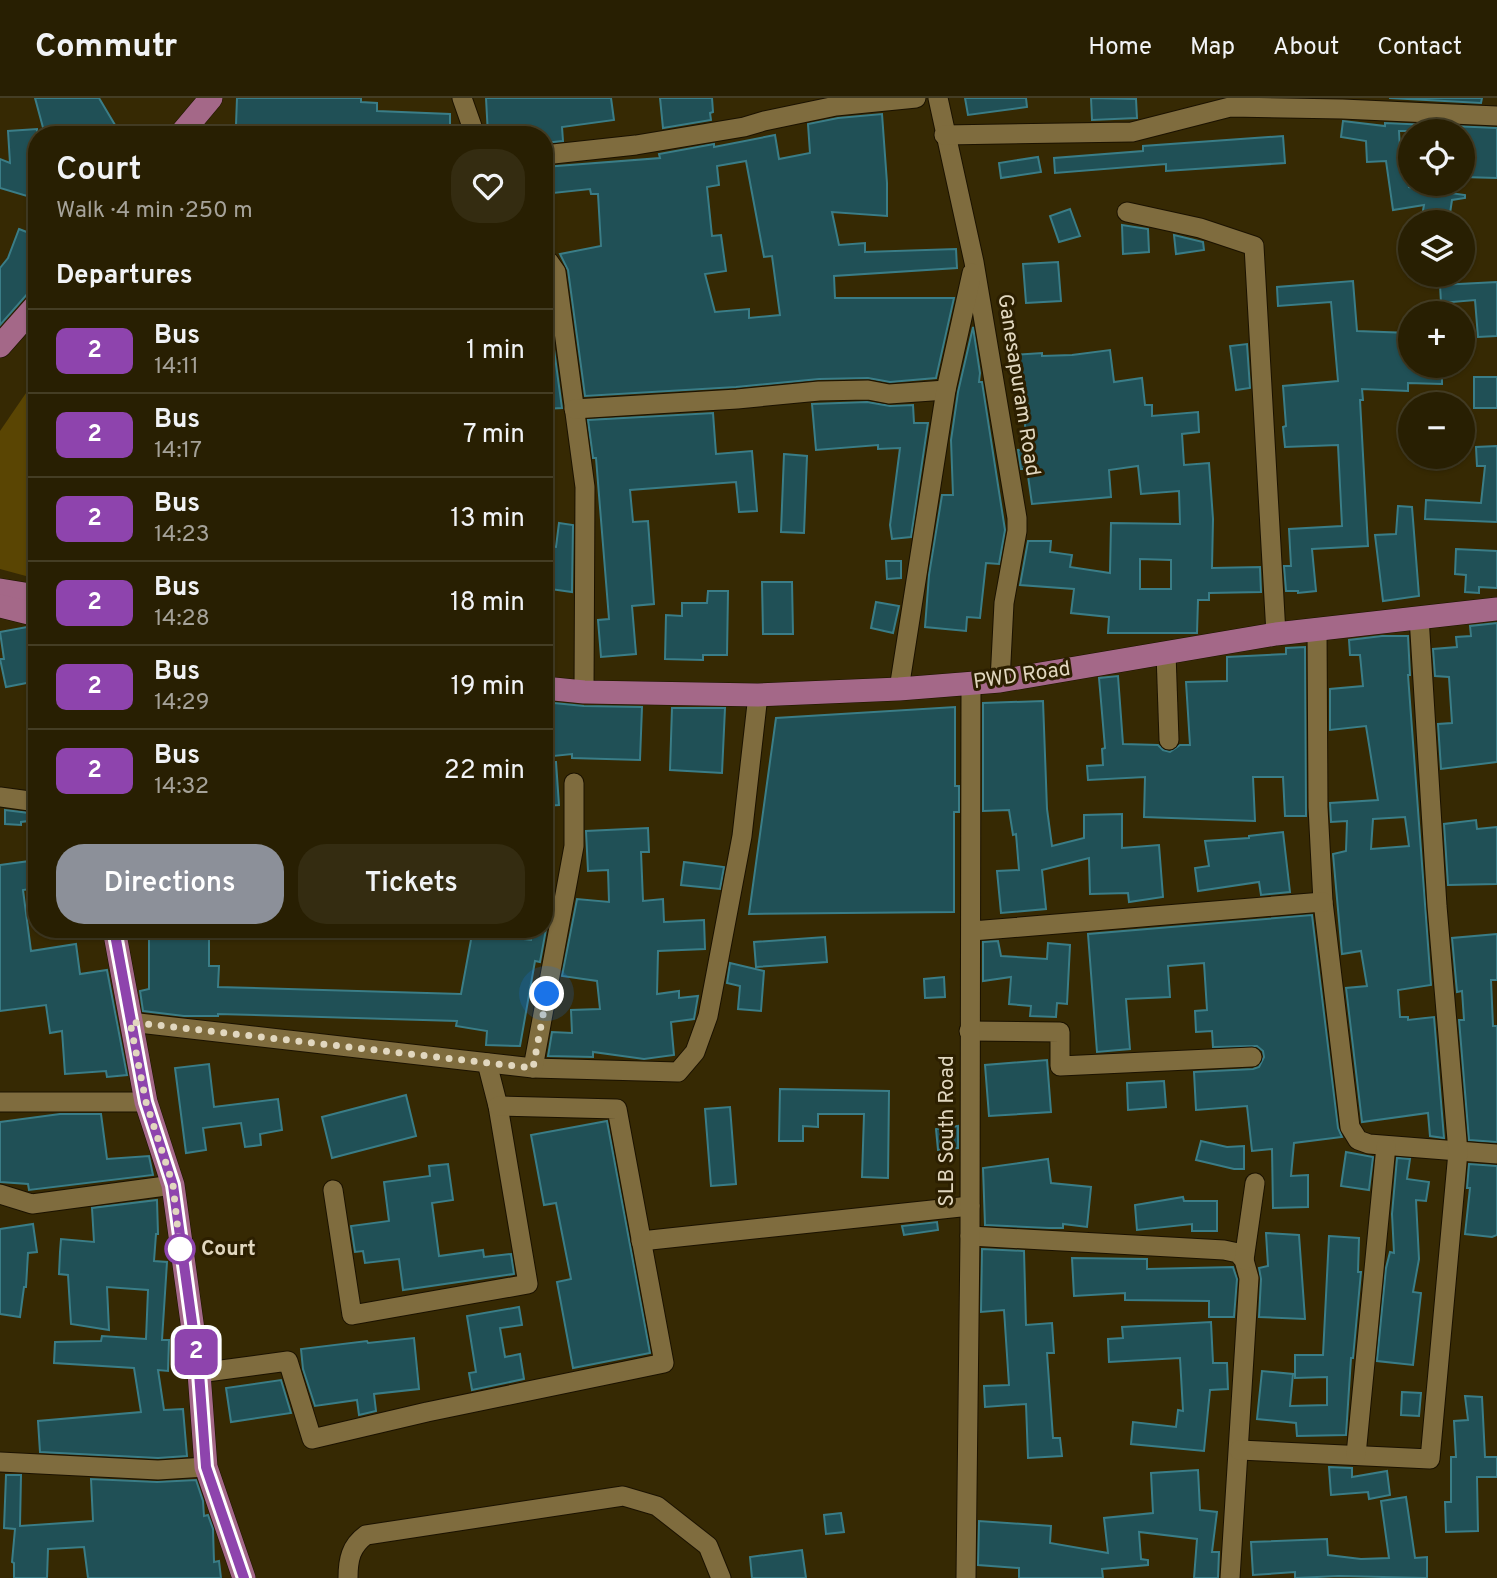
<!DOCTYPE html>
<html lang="en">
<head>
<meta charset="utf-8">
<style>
	body { margin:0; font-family:Overpass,sans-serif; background:#342c11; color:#f1f3f6; height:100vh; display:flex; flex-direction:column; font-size:26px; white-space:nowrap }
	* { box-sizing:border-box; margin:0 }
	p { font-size:23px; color:#a5a299 }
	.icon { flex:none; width:38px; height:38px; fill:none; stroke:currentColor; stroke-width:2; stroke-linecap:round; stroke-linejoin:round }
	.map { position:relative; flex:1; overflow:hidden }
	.drawer { position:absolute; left:28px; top:28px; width:525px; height:812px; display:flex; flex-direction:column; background:#281f02; border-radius:28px; box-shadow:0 2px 5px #0004,0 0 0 2px #443d24 }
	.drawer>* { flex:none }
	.badge { padding:0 14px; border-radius:10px; font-size:24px; line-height:46px }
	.controls { position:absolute; left:1398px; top:21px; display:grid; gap:14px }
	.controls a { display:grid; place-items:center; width:77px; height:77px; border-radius:50%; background:#281f02; box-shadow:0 2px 5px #0004,0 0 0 2px #443d24; font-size:35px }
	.you { position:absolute; width:35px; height:35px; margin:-18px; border:5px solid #fff; border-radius:50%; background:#1a73e8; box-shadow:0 0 0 10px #1a73e833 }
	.map>.badge { position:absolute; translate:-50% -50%; box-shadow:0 0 0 4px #fff }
	h2 { padding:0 28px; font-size:26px; line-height:63px }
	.round { display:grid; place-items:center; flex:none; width:74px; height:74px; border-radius:28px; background:#342c11 }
	.headline { display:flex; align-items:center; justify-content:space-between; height:119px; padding:0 28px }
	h1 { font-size:33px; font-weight:600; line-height:52px }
	.action { display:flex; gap:14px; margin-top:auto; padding:14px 28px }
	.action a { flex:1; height:80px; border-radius:28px; background:#8c9099; color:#fff; font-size:28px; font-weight:600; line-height:80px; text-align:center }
	.action a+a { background:#342c11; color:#f1f3f6 }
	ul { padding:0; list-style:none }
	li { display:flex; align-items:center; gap:21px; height:84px; padding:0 28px; border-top:2px solid #443d24 }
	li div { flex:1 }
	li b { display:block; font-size:26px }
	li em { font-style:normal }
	li .badge { min-width:77px; font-weight:700; text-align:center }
	header { display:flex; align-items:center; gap:42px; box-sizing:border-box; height:98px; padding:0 35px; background:#281f02; border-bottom:2px solid #443d24 }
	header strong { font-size:33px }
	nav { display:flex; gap:38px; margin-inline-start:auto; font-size:24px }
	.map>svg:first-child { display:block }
	.green { fill:#5a4503 }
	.building { fill:#205056; stroke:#3a7d87; stroke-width:2; fill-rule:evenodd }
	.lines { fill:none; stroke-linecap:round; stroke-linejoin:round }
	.minor-casing { stroke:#1b1200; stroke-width:21 }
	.major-casing { stroke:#1b1200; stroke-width:24 }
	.minor { stroke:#7f6c3e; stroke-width:19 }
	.major { stroke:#a46888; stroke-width:23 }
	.line-casing { stroke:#fff; stroke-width:16 }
	.line { stroke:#8e44ad; stroke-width:10 }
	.walk { stroke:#e1d7bf; stroke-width:7; stroke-dasharray:0 12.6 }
	.stop-dot { fill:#fff; stroke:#8e44ad; stroke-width:3.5 }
	.labels { text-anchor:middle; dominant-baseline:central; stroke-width:6; stroke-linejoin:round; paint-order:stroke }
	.street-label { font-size:21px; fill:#e1d7bf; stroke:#2c1f00 }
	.stop-label { font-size:21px; font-weight:bold; fill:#e1d7bf; stroke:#2c1f00; text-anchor:start }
</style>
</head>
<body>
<header>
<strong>Commutr</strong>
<nav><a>Home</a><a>Map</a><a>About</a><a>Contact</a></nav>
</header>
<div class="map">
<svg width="1497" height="1480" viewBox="0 0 1497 1480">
	<rect width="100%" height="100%" fill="#362903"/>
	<polygon class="green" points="37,279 37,481 0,471 0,333"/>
	<g class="building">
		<polygon points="35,0 99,0 121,37 45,37"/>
		<polygon points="237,0 361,0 361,4 377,5 377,13 450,16 450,37 355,37 355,31 236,27"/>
		<polygon points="486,0 611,0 614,22 562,29 563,43 544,45 544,37 488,37"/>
		<polygon points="660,0 712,0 713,14 710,15 711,22 663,30"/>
		<polygon points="965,0 1026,0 1027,9 968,17"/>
		<polygon points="1091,0 1136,1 1137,20 1092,22"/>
		<polygon points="1389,0 1482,0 1481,5"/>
		<path d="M 882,16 L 887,85 L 887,118 L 832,114 L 839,147 L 865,145 L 865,154 L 956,151 L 957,170 L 834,178 L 835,200 L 954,200 L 936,280 L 890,284 L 868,280 L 819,281 L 736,289 L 585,298 L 568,172 L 560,156 L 601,148 L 598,96 L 591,96 L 590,91 L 544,96 L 544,69 L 660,60 L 659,56 L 714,46 L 714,49 L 775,37 L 779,61 L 810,55 L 808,26 L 838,20 ZM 746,63 L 764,159 L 772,158 L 780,217 L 749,220 L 749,211 L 715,214 L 705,176 L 726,173 L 721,137 L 712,138 L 707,89 L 719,87 L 717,68 Z"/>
		<polygon points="1343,23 1385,28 1385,25 1497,30 1497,80 1463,79 1463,33 1399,33 1401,68 1406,67 1409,89 1465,97 1465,100 1452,102 1449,122 1422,118 1424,107 1393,112 1386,63 1367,64 1366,43 1341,39"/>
		<polygon points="37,31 37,101 0,90 0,61 10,65 8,33"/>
		<polygon points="1283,38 1285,65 1166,73 1166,66 1055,75 1054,60 1143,53 1143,48"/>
		<polygon points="1038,59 1041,74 1001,80 999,65"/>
		<polygon points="1070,111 1080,138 1059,144 1050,118"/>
		<polygon points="1122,127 1148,131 1149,154 1123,156"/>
		<polygon points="19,131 37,138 37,185 0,227 0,170 8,160"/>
		<polygon points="1174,137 1203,144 1204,152 1176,156"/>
		<polygon points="1058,164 1061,203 1026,205 1023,166"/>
		<polygon points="1353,183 1357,233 1410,235 1409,268 1442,268 1442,286 1408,285 1408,293 1362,291 1363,302 1360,302 1368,448 1312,451 1316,493 1298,495 1298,493 1286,493 1284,468 1291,468 1289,431 1342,428 1338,347 1285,349 1283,329 1286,328 1283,288 1338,283 1331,204 1278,208 1277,189"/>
		<polygon points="1497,184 1497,238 1478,239 1475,202 1441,205 1440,187"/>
		<polygon points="973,229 980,275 979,284 982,284 1005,432 999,466 986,465 980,520 967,519 966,533 925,529 929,477 942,397 953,397 951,342 958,294"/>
		<polygon points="553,244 562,310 544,311 544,245"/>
		<polygon points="1247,246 1250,290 1236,292 1230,248"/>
		<path d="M 1110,252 L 1114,284 L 1142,280 L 1145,307 L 1152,307 L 1152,318 L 1198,314 L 1199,334 L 1182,336 L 1184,367 L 1209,365 L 1213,421 L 1212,470 L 1260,469 L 1261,494 L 1209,495 L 1209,502 L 1198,502 L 1197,535 L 1108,535 L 1109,519 L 1071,515 L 1074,491 L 1020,487 L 1028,443 L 1051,443 L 1050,454 L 1072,457 L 1070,469 L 1110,475 L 1111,425 L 1180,426 L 1179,393 L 1141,396 L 1138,368 L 1109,372 L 1111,399 L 1032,406 L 1027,371 L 1021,371 L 1018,352 L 1028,351 L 1021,295 L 1014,295 L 1011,257 L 1042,255 L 1042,258 L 1072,257 ZM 1140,461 L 1171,462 L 1171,491 L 1140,491 Z"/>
		<rect x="1474" y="279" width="23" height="31"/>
		<polygon points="867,304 890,308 913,307 914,325 928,325 911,439 892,441 890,427 900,350 878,351 878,347 816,352 812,306"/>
		<polygon points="713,315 716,356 752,353 757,413 739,414 736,384 630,392 633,424 648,423 654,506 632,508 636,556 601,559 598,522 609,521 596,360 593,360 588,322"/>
		<polygon points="1497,348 1497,424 1425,421 1426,402 1481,405 1485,368 1477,368 1476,349"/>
		<polygon points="784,356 807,358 804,435 781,434"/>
		<polygon points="1398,408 1412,409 1419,498 1383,503 1375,437 1396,436"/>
		<polygon points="559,425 573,427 572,494 550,491 553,468 544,467 544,448 556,449"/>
		<polygon points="1456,451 1497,453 1497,490 1479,489 1479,495 1465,494 1466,477 1455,476"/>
		<polygon points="886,463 901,463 901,480 887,481"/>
		<polygon points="762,484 792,484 793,536 763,536"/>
		<polygon points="708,493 728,493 727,557 703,557 703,562 665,561 666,517 682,518 682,505 707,505"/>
		<polygon points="876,504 899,508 893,535 871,530"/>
		<polygon points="1497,525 1497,664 1441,671 1438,626 1452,625 1449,579 1435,578 1433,551 1457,549 1456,539 1471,538 1470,528"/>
		<polygon points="27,529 37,531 37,562 33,563 37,583 6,589 0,561 4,561 0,534"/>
		<path d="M 1382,538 L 1408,538 L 1410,577 L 1408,577 L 1431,887 L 1398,892 L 1400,919 L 1408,919 L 1408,922 L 1434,919 L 1444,1040 L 1430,1038 L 1428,1015 L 1362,1024 L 1346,890 L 1367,888 L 1361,853 L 1342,856 L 1333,756 L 1346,753 L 1347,723 L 1331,724 L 1330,705 L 1378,702 L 1366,628 L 1330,632 L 1330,591 L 1363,588 L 1360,557 L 1350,557 L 1349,542 ZM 1405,719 L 1409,748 L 1371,751 L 1373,721 Z"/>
		<polygon points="1305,549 1306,718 1285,718 1283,679 1253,679 1255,723 1144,719 1145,679 1088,682 1087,668 1103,667 1102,651 1105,650 1099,580 1118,578 1123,646 1158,647 1163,652 1170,654 1180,647 1190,647 1186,584 1227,583 1227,559 1286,556 1286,550"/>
		<polygon points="1043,603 1047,711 1052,748 1084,740 1084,717 1122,716 1122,750 1159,747 1163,799 1129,804 1128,795 1090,796 1089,760 1042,772 1046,811 1001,815 997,773 1019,772 1016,736 1013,737 1009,712 983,713 983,605"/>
		<polygon points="544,604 584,608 642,609 640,662 572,660 572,656 544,659"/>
		<polygon points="955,609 955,688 959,688 959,714 954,714 954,814 749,816 776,620"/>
		<polygon points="672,610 725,610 722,675 670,672"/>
		<polygon points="544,664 556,664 559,707 544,708"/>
		<polygon points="5,712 37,716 37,722 21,724 21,727 5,726"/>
		<polygon points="1476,722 1477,731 1497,729 1497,786 1448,787 1444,726"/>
		<polygon points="648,730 649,754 641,754 643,803 663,801 664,824 704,822 705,851 658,853 657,896 679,893 679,900 698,898 694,921 671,924 674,957 644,961 593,954 593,959 548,958 552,934 572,935 571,912 600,911 597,883 562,878 577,801 609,804 608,772 588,773 586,733"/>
		<polygon points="1283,734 1290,794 1261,797 1259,784 1198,793 1195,770 1209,768 1205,743 1249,740 1249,738"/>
		<polygon points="37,762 37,790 23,792 31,853 76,846 80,876 107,872 127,977 107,979 106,973 65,976 62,933 50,935 46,907 0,913 0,767"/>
		<polygon points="684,764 724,769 720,791 681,787"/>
		<polygon points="544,799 552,799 540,864 535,863 520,948 486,947 487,933 456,928 457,923 218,916 218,918 184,918 143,913 140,893 149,891 149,841 165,841 162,831 209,831 209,868 219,868 218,889 461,896 473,831 500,831 499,838 531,842 532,832 544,833"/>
		<polygon points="1312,817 1338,1030 1342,1039 1294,1045 1291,1078 1308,1077 1308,1109 1273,1110 1272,1051 1252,1053 1247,1008 1196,1012 1194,974 1253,971 1259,969 1264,959 1263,953 1257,948 1213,949 1212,933 1196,934 1195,913 1207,912 1204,865 1168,868 1170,899 1126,901 1130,951 1097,954 1088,836"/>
		<polygon points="1497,836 1497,882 1491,882 1493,928 1497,928 1497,1044 1469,1042 1459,922 1464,922 1462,893 1457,894 1452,840"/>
		<polygon points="825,839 827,864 756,869 754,844"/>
		<polygon points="998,843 1001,858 1047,861 1048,845 1070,847 1067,906 1057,905 1056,919 1030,918 1031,908 1009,906 1011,879 983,883 983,844"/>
		<polygon points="730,865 764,873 761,913 738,911 740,888 727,885"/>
		<polygon points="944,879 945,899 925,900 924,881"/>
		<polygon points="1047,962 1051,1014 989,1018 985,967"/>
		<polygon points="209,966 214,1009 278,1001 282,1032 260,1036 261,1047 245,1049 241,1025 203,1030 206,1052 186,1055 175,970"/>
		<polygon points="1164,983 1166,1009 1128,1012 1127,985"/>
		<polygon points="780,991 889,993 888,1080 862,1079 864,1016 818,1016 818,1029 803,1028 803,1043 779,1043"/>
		<polygon points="406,997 416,1038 332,1060 322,1019"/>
		<polygon points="730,1009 736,1086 711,1088 705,1011"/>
		<polygon points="60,1016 101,1016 107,1061 149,1058 153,1077 29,1092 28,1086 0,1084 0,1024"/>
		<polygon points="607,1023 650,1255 573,1270 557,1184 571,1181 556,1105 544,1107 531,1037"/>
		<polygon points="958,1028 958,1050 938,1052 936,1031"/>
		<polygon points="1201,1043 1227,1049 1244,1048 1244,1071 1234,1071 1196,1062"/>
		<polygon points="1346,1054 1373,1059 1369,1092 1341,1088"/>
		<polygon points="1397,1060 1410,1061 1407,1081 1429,1084 1426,1103 1416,1102 1419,1161 1413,1194 1421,1195 1413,1267 1377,1263 1386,1170 1390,1154 1394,1155 1392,1116"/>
		<polygon points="1048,1061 1051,1085 1091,1089 1087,1129 1063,1126 1063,1130 1049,1130 985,1127 983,1070"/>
		<polygon points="448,1066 453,1102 432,1105 439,1158 483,1152 484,1159 511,1156 514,1176 403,1192 399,1161 365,1165 363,1153 355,1154 351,1128 389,1123 384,1084 430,1078 429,1068"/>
		<polygon points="1469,1066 1497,1068 1497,1137 1492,1139 1465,1136 1470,1090 1467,1090"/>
		<polygon points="1183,1099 1184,1103 1217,1103 1217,1133 1192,1133 1192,1126 1137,1132 1135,1107"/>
		<polygon points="157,1102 158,1136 156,1136 154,1163 167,1164 162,1242 169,1242 168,1273 158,1272 164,1312 183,1311 187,1358 158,1360 40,1354 38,1323 141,1314 134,1270 54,1265 55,1244 101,1243 102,1238 146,1241 148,1192 107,1189 109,1232 71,1226 68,1177 59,1176 60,1154 61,1141 94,1144 92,1110"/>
		<polygon points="937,1124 938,1132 904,1137 902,1128"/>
		<polygon points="33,1126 37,1154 28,1155 26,1189 24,1189 20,1219 0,1216 0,1131"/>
		<polygon points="1266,1135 1299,1137 1305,1221 1259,1219 1261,1181 1259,1170 1268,1168"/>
		<polygon points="1329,1138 1359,1140 1358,1174 1361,1174 1353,1260 1351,1260 1346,1337 1297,1338 1296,1325 1257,1321 1262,1273 1293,1276 1290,1308 1327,1307 1327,1279 1295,1280 1295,1257 1323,1257"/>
		<polygon points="982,1151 1024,1153 1026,1227 1052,1225 1054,1255 1047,1255 1053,1340 1060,1340 1062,1358 1028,1360 1026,1306 985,1309 984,1288 1009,1287 1004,1212 981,1214"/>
		<polygon points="1072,1160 1147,1161 1147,1171 1233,1169 1237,1181 1234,1219 1209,1219 1209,1203 1125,1202 1125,1195 1074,1198"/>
		<polygon points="519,1209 522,1227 500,1230 505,1259 520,1256 524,1281 472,1292 469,1275 476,1274 467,1218"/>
		<polygon points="1211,1224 1213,1265 1227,1265 1228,1291 1210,1292 1204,1353 1131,1346 1133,1324 1176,1329 1178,1312 1183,1313 1180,1260 1109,1264 1108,1241 1123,1240 1122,1229"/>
		<polygon points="414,1240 419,1291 374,1296 376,1313 359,1317 357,1302 315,1308 303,1271 301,1251 367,1243 368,1245"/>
		<polygon points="281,1282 291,1315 231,1324 226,1290"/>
		<polygon points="1402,1294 1421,1295 1419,1318 1401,1317"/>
		<polygon points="1465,1298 1482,1299 1485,1359 1497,1359 1497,1379 1477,1379 1478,1433 1446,1434 1445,1404 1451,1404 1451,1359 1456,1359 1454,1323 1468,1322"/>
		<polygon points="1329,1369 1352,1370 1352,1379 1387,1373 1390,1397 1369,1401 1368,1394 1331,1397"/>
		<polygon points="1198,1372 1200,1412 1217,1414 1212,1454 1219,1454 1218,1480 1194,1480 1197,1441 1139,1434 1141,1461 1148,1462 1148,1467 1102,1471 1103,1480 1019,1480 1019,1470 978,1467 979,1423 1051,1428 1050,1445 1108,1455 1104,1420 1153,1415 1151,1375"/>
		<polygon points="6,1377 21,1377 20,1428 93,1423 91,1381 157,1384 196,1382 203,1403 204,1418 208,1417 213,1431 214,1464 219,1463 221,1480 88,1480 84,1449 48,1451 47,1480 14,1480 14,1465 12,1464 15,1431 4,1430"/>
		<polygon points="1406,1399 1415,1460 1427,1459 1427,1480 1339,1478 1295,1480 1295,1474 1253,1477 1251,1444 1327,1441 1328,1457 1361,1461 1389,1460 1381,1403"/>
		<polygon points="841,1415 844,1434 826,1436 824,1417"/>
		<polygon points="802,1452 806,1480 752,1480 750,1459"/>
	</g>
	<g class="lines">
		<g class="minor-casing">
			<g id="minor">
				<polyline points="462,0 475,37"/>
				<polyline points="938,0 974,164 1017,420 1017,433 1004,505 1000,583"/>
				<polyline points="944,37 1132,34 1230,9 1342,11 1497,18"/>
				<polyline points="544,57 636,47 744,29 764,23 836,8 916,0"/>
				<polyline points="1127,114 1200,130 1254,148 1276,536"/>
				<polyline points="544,164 549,164 556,174 585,389 584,594"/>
				<polyline points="574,311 737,301 819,293 868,292 889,296 946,292"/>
				<polyline points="1317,530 1318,709 1323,804 1350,1029 1358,1042 1369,1046 1497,1056"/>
				<polyline points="1166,555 1169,642"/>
				<polyline points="899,591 946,292 972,175"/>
				<polyline points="0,699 37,704"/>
				<polyline points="972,833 1323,804"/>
				<polyline points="130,924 533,970 678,974 695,954 708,918 742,738 758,597"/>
				<polyline points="969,933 1060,934 1060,968 1252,959"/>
				<polyline points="533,970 574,748 574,685"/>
				<polyline points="0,1004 146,1004"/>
				<polyline points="333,1092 352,1217 528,1186 498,1008 487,965"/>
				<polyline points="0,1096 32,1106 173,1087"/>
				<polyline points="970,1138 1224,1152 1238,1155 1244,1162 1249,1180 1230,1480"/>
				<polyline points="641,1143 970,1108"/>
				<polyline points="1244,1162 1255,1085"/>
				<polyline points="199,1275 288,1263 312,1341 427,1314 664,1265 617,1011 498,1008"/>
				<polyline points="1239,1352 1430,1361 1458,1054 1437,808 1419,519"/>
				<polyline points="1356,1357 1386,1048"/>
				<polyline points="0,1364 158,1372 206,1369"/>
				<path d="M 348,1480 C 348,1461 351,1448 366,1437 L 623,1398 L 657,1408 L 708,1448 L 721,1480"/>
				<polyline points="966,1480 970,1138 971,586"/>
			</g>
		</g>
		<g class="major-casing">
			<g id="major">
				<polyline points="180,37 211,0"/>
				<polyline points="0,248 37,206"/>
				<polyline points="0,492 37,498"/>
				<polyline points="0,508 37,517"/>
				<polyline points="544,590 584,594 758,597 899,591 1000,583 1276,536 1497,511"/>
				<polyline points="114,831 146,1004 173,1087 199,1275 206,1369 244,1480"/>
			</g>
		</g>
		<use href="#minor" class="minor"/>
		<use href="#major" class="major"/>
	</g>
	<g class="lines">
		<g class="line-casing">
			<polyline id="line" points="114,831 146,1004 173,1087 199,1275 206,1369 244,1480"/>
		</g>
		<use href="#line" class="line"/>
		<polyline class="walk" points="180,1151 173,1087 146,1004 130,924 533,970 547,896"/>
	</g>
	<circle class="stop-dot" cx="180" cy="1151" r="14"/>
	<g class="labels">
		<g class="street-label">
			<text transform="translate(1018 287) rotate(81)">Ganesapuram Road</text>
			<text transform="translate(1022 578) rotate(-8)">PWD Road</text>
			<text transform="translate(947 1033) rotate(-90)">SLB South Road</text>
		</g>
		<g class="stop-label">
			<text x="201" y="1151">Court</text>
		</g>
	</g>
</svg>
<div class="controls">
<a><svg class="icon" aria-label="locate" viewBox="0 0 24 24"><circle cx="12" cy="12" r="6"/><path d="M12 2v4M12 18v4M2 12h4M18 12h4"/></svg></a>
<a><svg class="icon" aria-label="layers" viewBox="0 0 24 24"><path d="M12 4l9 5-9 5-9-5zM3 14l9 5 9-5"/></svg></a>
<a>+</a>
<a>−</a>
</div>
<div class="you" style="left:547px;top:896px"></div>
<b class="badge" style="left:196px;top:1254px;background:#8e44ad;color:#fff">2</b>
<section class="drawer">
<div class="headline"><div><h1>Court</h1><p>Walk · 4 min · 250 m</p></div><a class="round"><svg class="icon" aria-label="heart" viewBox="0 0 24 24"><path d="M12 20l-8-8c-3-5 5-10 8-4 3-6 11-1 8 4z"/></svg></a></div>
<h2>Departures</h2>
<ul>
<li><span class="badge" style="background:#8e44ad;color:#fff">2</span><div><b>Bus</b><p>14:11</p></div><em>1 min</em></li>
<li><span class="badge" style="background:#8e44ad;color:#fff">2</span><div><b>Bus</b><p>14:17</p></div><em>7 min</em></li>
<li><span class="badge" style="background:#8e44ad;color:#fff">2</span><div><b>Bus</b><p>14:23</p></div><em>13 min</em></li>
<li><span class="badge" style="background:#8e44ad;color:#fff">2</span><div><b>Bus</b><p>14:28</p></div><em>18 min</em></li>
<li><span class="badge" style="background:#8e44ad;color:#fff">2</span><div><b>Bus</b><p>14:29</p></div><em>19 min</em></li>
<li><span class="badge" style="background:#8e44ad;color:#fff">2</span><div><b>Bus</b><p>14:32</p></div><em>22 min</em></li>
</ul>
<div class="action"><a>Directions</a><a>Tickets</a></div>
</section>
</div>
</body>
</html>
